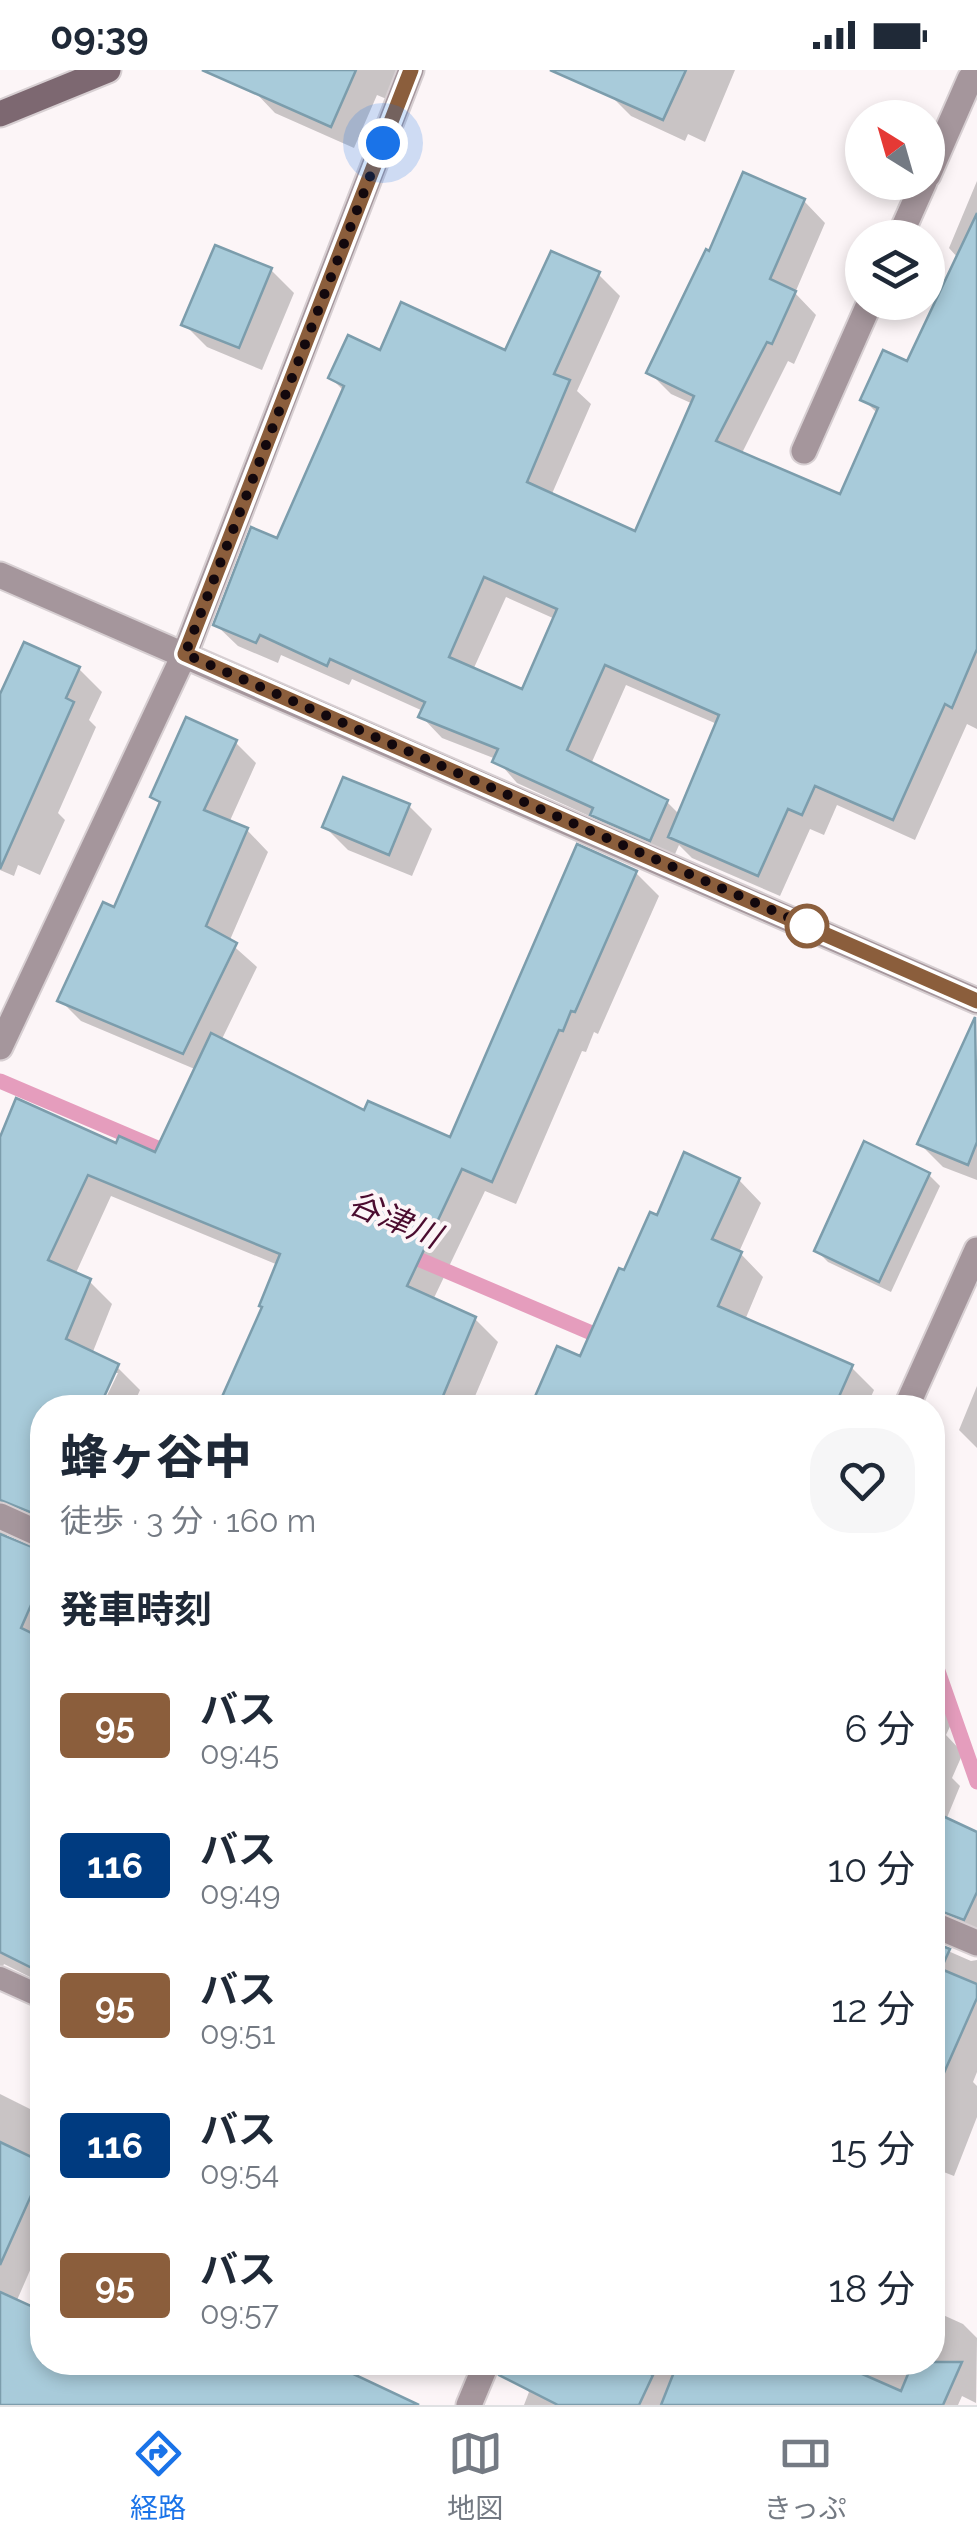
<!DOCTYPE html>
<html lang="ja">
<head>
<meta charset="utf-8">
<style>
	body { margin:0; font-family:Raleway,"Noto Sans JP",sans-serif; background:#f6f6f7; color:#1f2937; height:100vh; display:flex; flex-direction:column; font-size:38px; white-space:nowrap }
	* { box-sizing:border-box; margin:0 }
	p { font-size:32px; color:#747a83 }
	.icon { flex:none; width:55px; height:55px; fill:none; stroke:currentColor; stroke-width:2; stroke-linecap:round; stroke-linejoin:round }
	.map { position:relative; flex:1; overflow:hidden }
	.drawer { position:absolute; left:30px; top:1325px; width:915px; height:980px; display:flex; flex-direction:column; background:#fff; border-radius:40px; box-shadow:0 5px 15px #0003 }
	.drawer>* { flex:none }
	.badge { padding:0 20px; border-radius:8px; font-size:35px; line-height:65px }
	.needle { width:65px; rotate:323deg }
	.controls { position:absolute; left:845px; top:30px; display:grid; gap:20px }
	.controls a { display:grid; place-items:center; width:100px; height:100px; border-radius:50%; background:#fff; box-shadow:0 5px 15px #0003; font-size:50px }
	.you { position:absolute; width:50px; height:50px; margin:-25px; border:8px solid #fff; border-radius:50%; background:#1a73e8; box-shadow:0 0 0 15px #1a73e833 }
	.map>.badge { position:absolute; translate:-50% -50%; box-shadow:0 0 0 5px #fff }
	h2 { padding:0 30px; font-size:38px; line-height:90px }
	.round { display:grid; place-items:center; flex:none; width:105px; height:105px; border-radius:40px; background:#f6f6f7 }
	.headline { display:flex; align-items:center; justify-content:space-between; height:170px; padding:0 30px }
	h1 { font-size:48px; font-weight:800; line-height:75px }
	ul { padding:0; list-style:none }
	li { display:flex; align-items:center; gap:30px; height:140px; padding:0 30px }
	li div { flex:1 }
	li b { display:block; font-size:38px }
	li em { font-style:normal }
	li .badge { min-width:110px; font-weight:700; text-align:center }
	.status { display:flex; justify-content:space-between; align-items:center; height:70px; padding:0 50px; background:#fff; direction:ltr }
	.status svg { height:28px; fill:currentColor }
	.tab-bar { display:flex; justify-content:space-around; align-items:center; height:140px; border-top:2px solid #e0e1e3; background:#fff; font-size:28px; color:#747a83 }
	.tab-bar a { display:grid; justify-items:center; gap:5px }
	.tab-bar .active { color:#1a73e8 }
	.map>svg:first-child { display:block }
	.shadow { fill:#0003; fill-rule:evenodd }
	.lines { fill:none; stroke-linecap:round; stroke-linejoin:round }
	.stream { stroke:#e59dbd; stroke-width:15 }
	.building { fill:#a8cbda; stroke:#7c9dac; stroke-width:2.5; fill-rule:evenodd }
	.lane-casing { stroke:#d7cfd2; stroke-width:26 }
	.street-casing { stroke:#d7cfd2; stroke-width:29 }
	.secondary-casing { stroke:#d7cfd2; stroke-width:29 }
	.lane { stroke:#a5969c; stroke-width:22 }
	.street { stroke:#a5969c; stroke-width:25 }
	.secondary { stroke:#7d6871; stroke-width:25 }
	.line-casing { stroke:#fff; stroke-width:22 }
	.line { stroke:#8b5e3c; stroke-width:15 }
	.walk { stroke:#13080d; stroke-width:10; stroke-dasharray:0 18 }
	.stop-dot { fill:#fff; stroke:#8b5e3c; stroke-width:5 }
	.labels { text-anchor:middle; dominant-baseline:central; stroke-width:8; stroke-linejoin:round; paint-order:stroke }
	.water-label { font-size:32px; font-style:italic; fill:#4b0c2f; stroke:#fcf5f7 }
</style>
</head>
<body>
<div class="status"><b>09:39</b><svg viewBox="0 0 49 12"><path d="M0 12V9h3v3zM5 12V6h3v6zM10 12V3h3v9zM15 12V0h3v12zM26 1h20v11H26zM47 4h2v5h-2z"/></svg></div>
<div class="map">
<svg width="977" height="2335" viewBox="0 0 977 2335">
	<rect width="100%" height="100%" fill="#fcf5f7"/>
	<g class="shadow">
		<polygon points="262,0 416,0 401,35 377,25 354,78 275,43 253,20"/>
		<polygon points="620,0 735,0 705,72 688,64 685,71 631,46 609,24"/>
		<path d="M 977,111 L 977,659 L 967,654 L 915,770 L 837,735 L 824,765 L 810,759 L 780,826 L 692,788 L 679,775 L 672,791 L 615,766 L 600,751 L 517,713 L 496,689 L 442,668 L 421,646 L 423,641 L 352,609 L 349,615 L 281,585 L 278,593 L 238,576 L 216,555 L 278,472 L 345,322 L 331,308 L 381,283 L 506,283 L 598,204 L 620,226 L 577,321 L 591,334 L 551,426 L 636,464 L 693,334 L 671,324 L 649,302 L 804,131 L 825,153 L 795,223 L 816,245 L 794,294 L 788,291 L 741,385 L 841,427 L 878,344 L 863,329 L 908,295 L 958,188 L 949,178 ZM 506,527 L 555,549 L 524,622 L 473,600 ZM 626,615 L 717,654 L 680,745 L 667,732 L 591,694 Z"/>
		<polygon points="271,200 294,223 262,300 207,277 184,254"/>
		<polygon points="79,599 102,622 89,650 96,657 58,743 65,750 40,805 18,795 14,806 0,800 0,630"/>
		<polygon points="235,672 256,693 229,753 247,760 268,782 229,872 257,897 221,971 365,1044 451,1071 636,803 659,826 598,964 594,962 586,982 582,981 516,1134 485,1121 433,1230 475,1249 498,1272 470,1338 220,1338 264,1238 278,1195 111,1126 75,1205 89,1211 112,1234 92,1284 117,1297 140,1320 132,1338 101,1338 118,1303 112,1303 42,1338 42,1459 14,1455 7,1464 7,1470 36,1483 42,1482 42,1913 4,1894 0,1903 0,1112 118,1076 156,1085 197,1000 81,951 60,930 115,840 161,735 153,726"/>
		<polygon points="409,736 432,759 412,806 348,780 325,757"/>
		<polygon points="962,983 977,990 977,1110 943,1097 920,1074"/>
		<polygon points="929,1105 940,1116 891,1222 828,1192 817,1181"/>
		<polygon points="739,1110 761,1133 739,1182 763,1207 745,1250 851,1297 874,1320 866,1338 533,1338 582,1290 658,1148"/>
		<polygon points="977,1316 977,1378 959,1360"/>
		<polygon points="932,1588 936,1603 944,1611 942,1617 946,1621 939,1636 953,1650 946,1665 963,1683 952,1708 960,1716 946,1750 977,1764 977,1867 946,1863 939,1877 971,1891 977,1890 977,2002 973,2012 977,2016 977,2047 954,2106 941,2101 932,2120"/>
		<polygon points="0,2024 42,2045 42,2173 14,2237 0,2314"/>
		<polygon points="932,2240 963,2254 977,2268 976,2333 962,2326 958,2335 524,2335 529,2322 522,2315 533,2292 932,2292"/>
	</g>
	<g class="lines">
		<g class="stream">
			<polyline points="0,1011 176,1086"/>
			<polyline points="404,1183 608,1270"/>
			<polyline points="932,1584 977,1712"/>
		</g>
	</g>
	<g class="building">
		<polygon points="202,0 356,0 331,57"/>
		<polygon points="550,0 686,0 663,50"/>
		<path d="M 743,102 L 805,129 L 770,209 L 796,221 L 772,274 L 767,272 L 716,371 L 840,424 L 878,338 L 860,330 L 883,280 L 907,291 L 977,143 L 977,579 L 952,638 L 945,634 L 893,750 L 815,716 L 802,745 L 788,739 L 758,806 L 668,767 L 719,645 L 605,595 L 567,680 L 668,730 L 650,771 L 590,745 L 593,738 L 492,692 L 498,679 L 418,647 L 425,632 L 330,589 L 327,596 L 260,565 L 256,573 L 213,555 L 251,457 L 277,468 L 344,316 L 328,308 L 348,265 L 380,280 L 401,232 L 505,280 L 551,181 L 600,202 L 554,304 L 570,310 L 527,412 L 635,461 L 694,326 L 646,303 L 706,179 L 709,181 ZM 484,507 L 557,539 L 522,619 L 449,587 Z"/>
		<polygon points="215,175 272,198 239,278 181,255"/>
		<polygon points="24,572 80,597 66,628 74,632 0,799 0,624"/>
		<polygon points="186,647 237,670 204,740 248,758 206,856 237,873 183,984 57,931 103,832 114,837 160,732 150,727"/>
		<polygon points="343,707 410,734 389,785 322,757"/>
		<polygon points="577,774 637,801 575,942 571,941 563,961 559,960 492,1112 462,1099 407,1216 476,1247 438,1338 217,1338 262,1237 259,1236 280,1184 88,1105 48,1190 91,1209 66,1269 119,1294 99,1338 42,1338 42,1447 0,1430 0,1067 16,1028 116,1073 119,1066 155,1082 211,963 364,1040 368,1031 450,1067"/>
		<polygon points="975,947 977,1072 968,1095 917,1074"/>
		<polygon points="864,1071 930,1103 879,1212 814,1181"/>
		<polygon points="684,1082 740,1108 712,1169 742,1182 718,1236 853,1295 834,1338 530,1338 557,1276 580,1286 619,1198 624,1200 650,1142 657,1145"/>
		<polygon points="0,1464 42,1481 42,1510 21,1558 42,1568 42,1903 0,1882"/>
		<polygon points="932,1741 977,1762 977,1822 964,1850 932,1838"/>
		<polygon points="932,1872 950,1879 941,1899 977,1914 977,1928 932,2030"/>
		<polygon points="0,2072 42,2092 42,2101 0,2195"/>
		<polygon points="0,2222 42,2241 42,2292 328,2292 419,2335 0,2335"/>
		<polygon points="503,2292 626,2292 653,2305 639,2335 558,2335 499,2305"/>
		<polygon points="678,2292 835,2292 901,2321 913,2292 962,2292 943,2335 661,2335"/>
	</g>
	<g class="lines">
		<g class="lane-casing">
			<polyline id="lane" points="0,1908 42,1927"/>
		</g>
		<g class="street-casing">
			<g id="street">
				<polyline points="928,105 970,9"/>
				<polyline points="899,168 924,112"/>
				<polyline points="804,381 870,232"/>
				<polyline points="0,505 977,931"/>
				<polyline points="0,977 185,583 411,0"/>
				<polyline points="906,1338 977,1180"/>
				<polyline points="0,1446 42,1465"/>
				<polyline points="932,1854 977,1873"/>
				<polyline points="469,2335 487,2292"/>
			</g>
		</g>
		<g class="secondary-casing">
			<polyline id="secondary" points="0,44 108,0"/>
		</g>
		<use href="#lane" class="lane"/>
		<use href="#street" class="street"/>
		<use href="#secondary" class="secondary"/>
	</g>
	<g class="lines">
		<g class="line-casing">
			<polyline id="line" points="411,0 185,584 977,931"/>
		</g>
		<use href="#line" class="line"/>
		<polyline class="walk" points="383,73 185,584 822,862 807,856"/>
	</g>
	<circle class="stop-dot" cx="807" cy="856" r="20"/>
	<g class="labels">
		<g class="water-label">
			<text transform="translate(395 1149) rotate(23)">谷津川</text>
		</g>
	</g>
</svg>
<div class="controls">
<a><svg class="needle" viewBox="-14 -14 28 28"><path d="M0-13l5 13h-10z" fill="#e53935"/><path d="M0 13l5-13h-10z" fill="#747a83"/></svg></a>
<a><svg class="icon" aria-label="layers" viewBox="0 0 24 24"><path d="M12 4l9 5-9 5-9-5zM3 14l9 5 9-5"/></svg></a>
</div>
<div class="you" style="left:383px;top:73px"></div>
<section class="drawer">
<div class="headline"><div><h1>蜂ヶ谷中</h1><p>徒歩 · 3 分 · 160 m</p></div><a class="round"><svg class="icon" aria-label="heart" viewBox="0 0 24 24"><path d="M12 20l-8-8c-3-5 5-10 8-4 3-6 11-1 8 4z"/></svg></a></div>
<h2>発車時刻</h2>
<ul>
<li><span class="badge" style="background:#8b5e3c;color:#fff">95</span><div><b>バス</b><p>09:45</p></div><em>6 分</em></li>
<li><span class="badge" style="background:#003b80;color:#fff">116</span><div><b>バス</b><p>09:49</p></div><em>10 分</em></li>
<li><span class="badge" style="background:#8b5e3c;color:#fff">95</span><div><b>バス</b><p>09:51</p></div><em>12 分</em></li>
<li><span class="badge" style="background:#003b80;color:#fff">116</span><div><b>バス</b><p>09:54</p></div><em>15 分</em></li>
<li><span class="badge" style="background:#8b5e3c;color:#fff">95</span><div><b>バス</b><p>09:57</p></div><em>18 分</em></li>
</ul>
</section>
</div>
<nav class="tab-bar">
<a class="active"><svg class="icon" aria-label="directions" viewBox="0 0 24 24"><path d="M12 3l9 9-9 9-9-9zM9 14v-3h6M13 9l2 2-2 2"/></svg>経路</a>
<a><svg class="icon" aria-label="map" viewBox="0 0 24 24"><path d="M3 6l6-2 6 2 6-2v14l-6 2-6-2-6 2zM9 4v14M15 6v14"/></svg>地図</a>
<a><svg class="icon" aria-label="tickets" viewBox="0 0 24 24"><path d="M3 7h18v10H3zM15 7v10"/></svg>きっぷ</a>
</nav>
</body>
</html>
